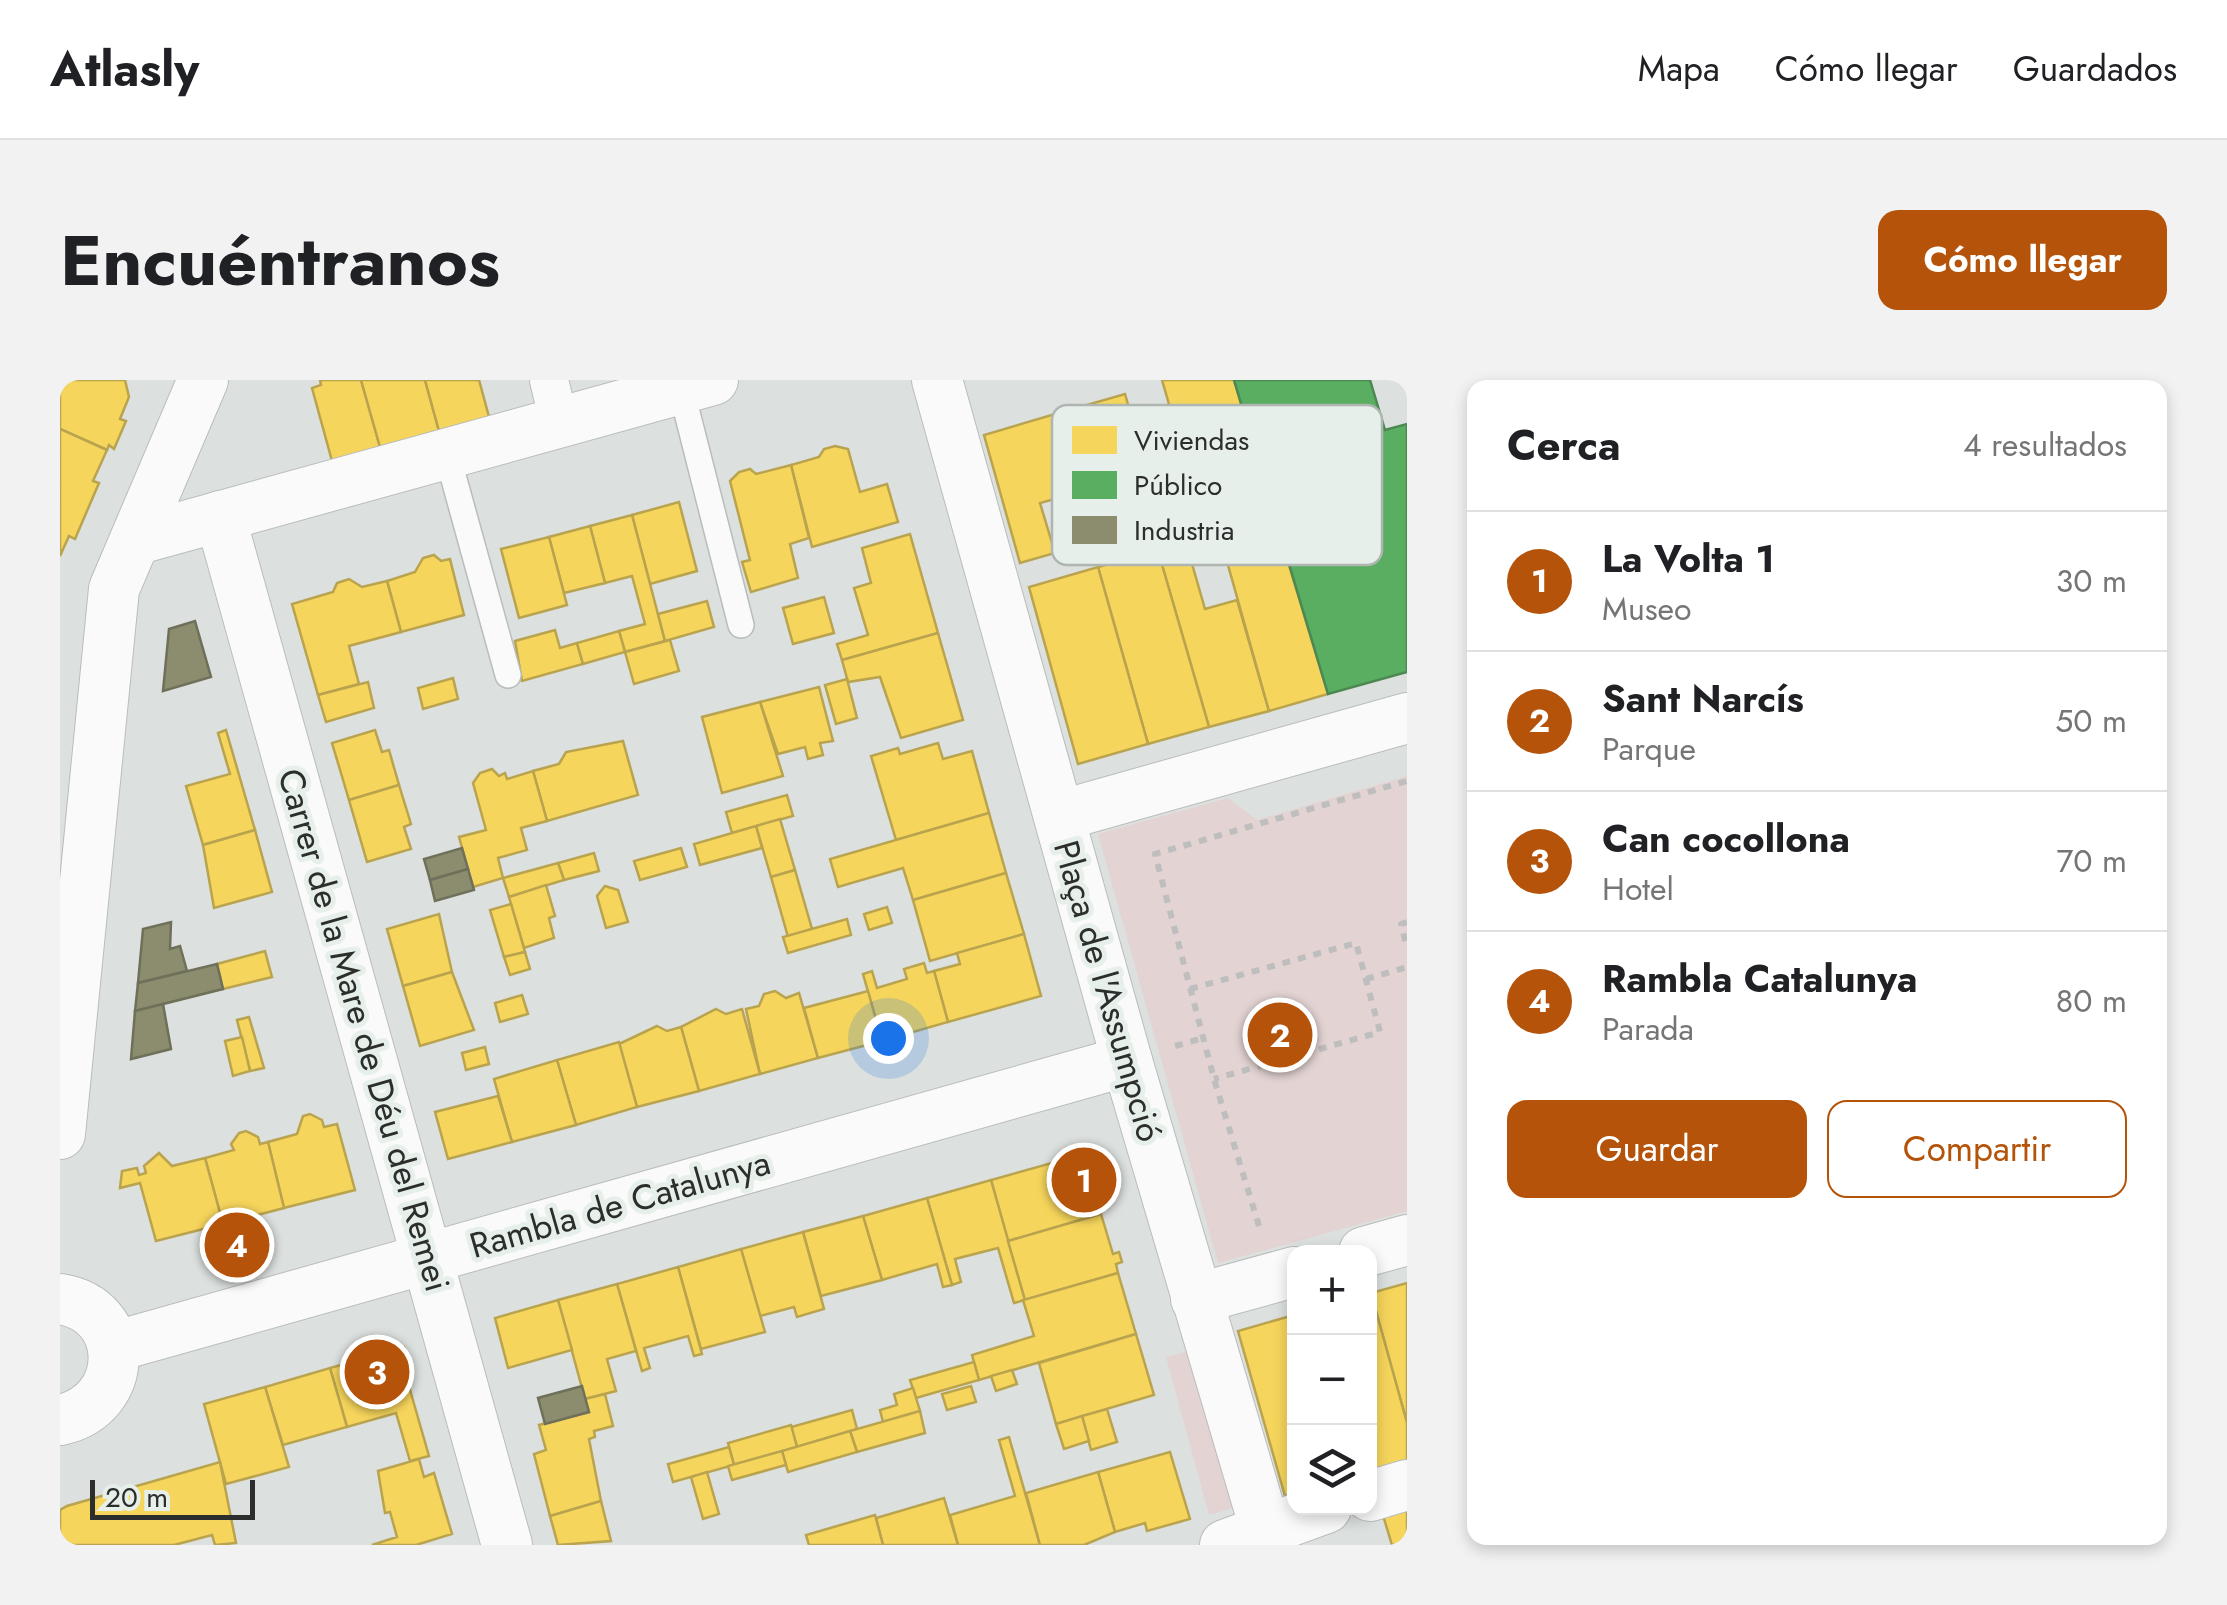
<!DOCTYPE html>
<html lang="es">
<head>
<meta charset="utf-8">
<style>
	:root { --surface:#fff; --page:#f2f2f2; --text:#202124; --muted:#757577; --line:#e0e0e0; --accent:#b45309 }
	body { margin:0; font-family:Jost,sans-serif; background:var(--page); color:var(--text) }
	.controls { position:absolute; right:30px; bottom:30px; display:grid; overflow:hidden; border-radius:20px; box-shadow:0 5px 15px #0003 }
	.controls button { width:90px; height:90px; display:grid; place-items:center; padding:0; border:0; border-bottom:2px solid var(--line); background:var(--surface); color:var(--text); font:50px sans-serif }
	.scale { position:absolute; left:30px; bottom:25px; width:165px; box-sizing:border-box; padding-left:10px; border:5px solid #2b2e2c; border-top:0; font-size:28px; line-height:35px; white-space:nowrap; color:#2b2e2c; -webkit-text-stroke:8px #e7efea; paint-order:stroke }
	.you { position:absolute; left:828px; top:658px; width:35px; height:35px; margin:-25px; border:8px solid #fff; border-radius:50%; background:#1a73e8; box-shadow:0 0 0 15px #1a73e833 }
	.badge { display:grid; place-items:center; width:65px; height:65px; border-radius:50%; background:var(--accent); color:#fff; font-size:32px; font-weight:700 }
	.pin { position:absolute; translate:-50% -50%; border:5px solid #fff; box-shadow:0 2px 10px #0006 }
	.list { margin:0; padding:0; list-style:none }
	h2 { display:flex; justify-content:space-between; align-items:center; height:130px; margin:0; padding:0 40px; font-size:42px }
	h2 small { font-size:32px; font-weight:400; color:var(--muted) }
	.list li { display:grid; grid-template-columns:65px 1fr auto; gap:30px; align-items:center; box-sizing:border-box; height:140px; padding:0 40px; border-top:2px solid var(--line) }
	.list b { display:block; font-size:38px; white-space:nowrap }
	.list p { margin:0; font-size:32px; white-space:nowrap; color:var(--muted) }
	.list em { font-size:32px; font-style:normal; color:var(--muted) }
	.actions { display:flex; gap:20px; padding:30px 40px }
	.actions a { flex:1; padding:22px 0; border:2px solid var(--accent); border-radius:20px; text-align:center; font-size:35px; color:var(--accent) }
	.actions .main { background:var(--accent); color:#fff }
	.icon { flex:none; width:55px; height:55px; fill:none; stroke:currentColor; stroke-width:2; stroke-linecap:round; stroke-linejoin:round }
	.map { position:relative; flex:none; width:1347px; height:1165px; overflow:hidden; border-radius:20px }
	header { display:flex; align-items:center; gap:60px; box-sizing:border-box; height:140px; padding:0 50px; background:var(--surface); border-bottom:2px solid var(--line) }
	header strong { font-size:48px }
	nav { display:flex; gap:55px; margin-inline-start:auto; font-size:35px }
	.intro { display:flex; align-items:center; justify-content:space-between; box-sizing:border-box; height:240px; padding:0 60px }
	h1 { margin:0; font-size:70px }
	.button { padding:25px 45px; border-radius:20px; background:var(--accent); color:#fff; font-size:35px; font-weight:700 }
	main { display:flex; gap:60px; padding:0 60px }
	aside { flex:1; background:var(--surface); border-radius:20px; box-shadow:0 5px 15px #0003 }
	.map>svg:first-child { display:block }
</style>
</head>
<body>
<header>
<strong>Atlasly</strong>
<nav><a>Mapa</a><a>Cómo llegar</a><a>Guardados</a></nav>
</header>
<div class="intro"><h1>Encuéntranos</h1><a class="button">Cómo llegar</a></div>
<main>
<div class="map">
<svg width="1347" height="1165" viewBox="0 0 1347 1165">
	<rect width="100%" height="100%" fill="#dce0de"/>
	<g fill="#e3d4d3">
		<polygon points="1347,396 1347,831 1158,883 1038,454 1168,418 1197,440"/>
		<polygon points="1144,967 1188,1123 1149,1135 1106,977"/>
	</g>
	<g fill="#f6d55c" stroke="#b9a34e" stroke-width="2.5">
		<polygon points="0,0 65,0 69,17 60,39 66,41 54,69 49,65 47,70 0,49"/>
		<polygon points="260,0 301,0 320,67 272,81 252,8 261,5"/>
		<polygon points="301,0 365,0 379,51 320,67"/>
		<polygon points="365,0 419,0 429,37 379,51"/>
		<polygon points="1102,0 1174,0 1196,75 1163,84 1149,36 1115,45"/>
		<polygon points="1065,14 1086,86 1038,100 1047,132 1101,117 1099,110 1109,108 1117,139 1053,156 1049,140 1027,147 995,34"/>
		<polygon points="995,34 1027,147 1008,152 998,118 980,123 995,173 960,183 924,55"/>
		<polygon points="0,49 47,70 33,101 39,103 15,159 9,156 0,176"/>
		<polygon points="775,66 788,69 800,112 827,104 838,142 752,167 731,85 759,77 764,69"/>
		<polygon points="731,85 749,158 730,164 738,198 691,212 682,182 690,180 670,101 679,92 690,89 696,94"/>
		<polygon points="619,122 637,191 590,204 572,135"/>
		<polygon points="572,135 605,261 565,272 559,251 585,244 572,196 545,203 530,146"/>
		<polygon points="530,146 545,203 504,213 489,157"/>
		<polygon points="850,154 878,253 782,280 777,264 808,255 794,208 811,203 802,168"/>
		<polygon points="489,157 507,225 459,238 441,169"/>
		<polygon points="1126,163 1145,229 1177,220 1209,331 1149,347 1098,171"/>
		<polygon points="1224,169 1268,314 1209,331 1168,185"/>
		<polygon points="1098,171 1149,347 1088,364 1038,187"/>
		<polygon points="374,175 381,181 390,179 404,235 341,252 327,201 355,192 363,178"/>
		<polygon points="1038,187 1088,364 1018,384 969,207"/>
		<polygon points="289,199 302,207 327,201 341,252 289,266 299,304 258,315 232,224 273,212 277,203"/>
		<polygon points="764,217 774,253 733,264 723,228"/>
		<polygon points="647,221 654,247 605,261 598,234"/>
		<polygon points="495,250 500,268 517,263 523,284 462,301 455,261"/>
		<polygon points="559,251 565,272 523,284 517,263"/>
		<polygon points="878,253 903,340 841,358 820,297 788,302 782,280"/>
		<polygon points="610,260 619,291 574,304 565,272"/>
		<polygon points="393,298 398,319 363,329 358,308"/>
		<polygon points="787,299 797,338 776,344 765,305"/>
		<polygon points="308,302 314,328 266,342 258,315"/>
		<polygon points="759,307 773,361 760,363 763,375 748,379 745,367 718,374 700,322"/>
		<polygon points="700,322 723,396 662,413 642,337"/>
		<polygon points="166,350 195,450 143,465 126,406 170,394 158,353"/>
		<polygon points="315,350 322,372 329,370 339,405 289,420 272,363"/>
		<polygon points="563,361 578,415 487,441 473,391 499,384 506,372"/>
		<polygon points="878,363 883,379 912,371 929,433 836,460 811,376 838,368 840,374"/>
		<polygon points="432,389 439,396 445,393 447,399 473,391 487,441 461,448 467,470 438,478 443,498 413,507 399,457 426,450 413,403 420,393"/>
		<polygon points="339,405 351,444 344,447 351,469 307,482 289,420"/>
		<polygon points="727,415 733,436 672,453 666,432"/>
		<polygon points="929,433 946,493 853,520 843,488 778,507 770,479"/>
		<polygon points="720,439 735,490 711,497 696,446"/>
		<polygon points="696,446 702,468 640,485 634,464"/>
		<polygon points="195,450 212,512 154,528 143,465"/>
		<polygon points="621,468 627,487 580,500 574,481"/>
		<polygon points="534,473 539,491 504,500 498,483"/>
		<polygon points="498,483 504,500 449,517 443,498"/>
		<polygon points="735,490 752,549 728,557 711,497"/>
		<polygon points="946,493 964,554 870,581 853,520"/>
		<polygon points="486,505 495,536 489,538 494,558 464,568 449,517"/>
		<polygon points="545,506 558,510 568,542 546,548 537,516"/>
		<polygon points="451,524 465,572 444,577 430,530"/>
		<polygon points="827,527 832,543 809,550 804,534"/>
		<polygon points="379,534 392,592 343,606 327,549"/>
		<polygon points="787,539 791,555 728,573 723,557"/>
		<polygon points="964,554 981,616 888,642 874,591 900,584 897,573"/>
		<polygon points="205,571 212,597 163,609 157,584"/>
		<polygon points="465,572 470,589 450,595 444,577"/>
		<polygon points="864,583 867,593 874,591 888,642 822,661 803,594 812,591 817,608 847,599 844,589"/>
		<polygon points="392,592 414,650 360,666 343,606"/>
		<polygon points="715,611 726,618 739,613 758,678 700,694 686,629 699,626 704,614"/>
		<polygon points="808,611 822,661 758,678 744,628"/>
		<polygon points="462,615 468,634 440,642 435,623"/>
		<polygon points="656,629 666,634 682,629 700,694 639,711 621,647"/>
		<polygon points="189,637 204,688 190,691 177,640"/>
		<polygon points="597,646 607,651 621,647 639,711 577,727 559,664"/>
		<polygon points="182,657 190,691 173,696 165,661"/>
		<polygon points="559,662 577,727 516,745 497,680"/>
		<polygon points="425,667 429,684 406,690 402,673"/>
		<polygon points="497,680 516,745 452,762 434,699"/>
		<polygon points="438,716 452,762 388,779 375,732"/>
		<polygon points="250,734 262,740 264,747 277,744 295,810 224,828 208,762 237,754 243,736"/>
		<polygon points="186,751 198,757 200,764 208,762 224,828 163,844 145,778 174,770 171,764 179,753"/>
		<polygon points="99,773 112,786 145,778 163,844 96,861 80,803 60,808 62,791 77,788 79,795 86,793 84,786"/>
		<polygon points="1024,774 1027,784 1033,782 1036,795 1031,797 1041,834 948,861 931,800"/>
		<polygon points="931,800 965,920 954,923 938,868 895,879 901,902 892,905 867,818"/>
		<polygon points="867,818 892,905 883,907 877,884 822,900 803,836"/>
		<polygon points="1041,834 1053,874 1059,872 1062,882 1056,884 1058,893 965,920 948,861"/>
		<polygon points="803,836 822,900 761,916 743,852"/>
		<polygon points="743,852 764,929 737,937 734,927 700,936 681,869"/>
		<polygon points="681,869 705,952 641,969 618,887"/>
		<polygon points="618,887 642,974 634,976 628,956 584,968 590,988 582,991 557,904"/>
		<polygon points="1058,893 1076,954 919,1000 912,975 974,956 963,920"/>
		<polygon points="1347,903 1347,1043 1311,913"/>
		<polygon points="557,904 576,971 547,979 556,1011 525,1019 498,920"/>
		<polygon points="1311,913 1347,1043 1347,1081 1310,1091"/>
		<polygon points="498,920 512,970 448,988 435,938"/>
		<polygon points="1234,935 1234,1113 1225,1116 1178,951"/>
		<polygon points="1076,954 1094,1015 996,1044 979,983"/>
		<polygon points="344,967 347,981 342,982 369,1076 350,1081 336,1033 287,1047 270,988"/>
		<polygon points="914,982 919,1000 856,1018 850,1000"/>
		<polygon points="270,988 287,1047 223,1065 205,1007"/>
		<polygon points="952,990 957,1004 936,1011 931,996"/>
		<polygon points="911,1006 916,1022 887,1030 882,1014"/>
		<polygon points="205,1007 229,1087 166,1104 144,1024"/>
		<polygon points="853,1008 860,1031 823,1042 820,1030 837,1025 834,1014"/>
		<polygon points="545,1014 553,1046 534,1051 535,1057 529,1059 541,1121 490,1136 474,1074 486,1070 479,1045 529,1032 525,1019"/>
		<polygon points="1047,1029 1057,1062 1031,1070 1022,1036"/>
		<polygon points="792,1030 797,1049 737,1067 731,1047"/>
		<polygon points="860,1031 865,1053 797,1072 790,1051"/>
		<polygon points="1022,1036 1029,1061 1004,1069 996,1044"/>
		<polygon points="731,1045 737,1067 674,1085 668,1063"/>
		<polygon points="790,1051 797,1072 728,1092 722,1071"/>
		<polygon points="949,1057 980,1165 898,1165 890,1135 955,1116 939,1060"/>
		<polygon points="669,1067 674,1085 613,1102 608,1084"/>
		<polygon points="722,1071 726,1085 672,1100 668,1086"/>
		<polygon points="1110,1072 1130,1139 1087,1151 1085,1143 1055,1152 1038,1092"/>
		<polygon points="359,1079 364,1097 374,1093 392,1154 356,1165 312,1165 337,1157 330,1132 325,1133 318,1091"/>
		<polygon points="160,1082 176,1163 155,1165 152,1155 114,1165 0,1165 0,1130 7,1126"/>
		<polygon points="647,1092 659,1134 643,1139 631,1097"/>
		<polygon points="1038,1092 1055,1152 1024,1165 980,1165 966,1113"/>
		<polygon points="884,1118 898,1165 823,1165 816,1138"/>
		<polygon points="541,1121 551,1161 498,1165 490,1136"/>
		<polygon points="1347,1125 1347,1165 1332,1165 1322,1132"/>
		<polygon points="815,1135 823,1165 749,1165 746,1155"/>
	</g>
	<polygon fill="#5aae61" stroke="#4c8851" stroke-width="2.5" points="1174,0 1310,0 1325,50 1347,44 1347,292 1268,314 1220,154 1190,161 1166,150 1159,127 1163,114 1172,104 1202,94"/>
	<g fill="#8c8c6e" stroke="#6f705a" stroke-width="2.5">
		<polygon points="135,241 151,297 103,311 109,249"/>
		<polygon points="402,468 408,489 370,500 364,479"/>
		<polygon points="408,489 414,510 375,521 370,500"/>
		<polygon points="111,542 110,569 120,566 127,591 78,603 83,549"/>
		<polygon points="157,584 163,609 75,631 78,603"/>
		<polygon points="103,624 111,669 71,679 75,631"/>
		<polygon points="522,1006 529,1032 485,1044 478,1018"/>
	</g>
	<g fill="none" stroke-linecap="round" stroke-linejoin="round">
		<g stroke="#b9bdbb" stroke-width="28">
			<g id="service">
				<polyline points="621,9 681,245"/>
				<polyline points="387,74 448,295"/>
			</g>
		</g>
		<g stroke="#b9bdbb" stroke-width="40">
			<polyline id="pedestrian" points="489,0 499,42"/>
		</g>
		<g stroke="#b9bdbb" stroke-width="52">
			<g id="minor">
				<polyline points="877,0 1067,681 1210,1165"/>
				<polyline points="160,136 447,1165"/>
				<polyline points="75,160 653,0"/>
				<polyline points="999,436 1347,338"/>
				<polyline points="0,754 54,209 143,0"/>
				<polyline points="1304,872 1347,860"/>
				<path d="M0 919C72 930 71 1025 0 1040"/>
				<polyline points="1136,919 1234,892"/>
				<polyline points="53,967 1067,681"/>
				<polyline points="1310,1116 1347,1105"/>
				<polyline points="1165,1165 1266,1128"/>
			</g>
		</g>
		<g stroke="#bebebe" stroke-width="6" stroke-dasharray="8 8" stroke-linecap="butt">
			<polyline points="1347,542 1341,544 1347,568"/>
			<polyline points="1306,599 1347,587"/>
			<polyline points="1130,609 1296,563 1320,652 1154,699"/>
			<polyline points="1115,666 1143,658"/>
			<polyline points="1199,846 1154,699 1095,474 1347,401"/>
		</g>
		<use href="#service" stroke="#fafafa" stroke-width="25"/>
		<use href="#pedestrian" stroke="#fafafa" stroke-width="38"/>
		<use href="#minor" stroke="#fafafa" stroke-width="50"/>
	</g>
	<g text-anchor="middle" stroke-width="10" stroke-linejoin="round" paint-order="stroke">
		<g font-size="35" fill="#2b2e2c" stroke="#e7efea">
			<text transform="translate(1048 611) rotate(74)" y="12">Plaça de l'Assumpció</text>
			<text transform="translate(304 650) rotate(74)" y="12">Carrer de la Mare de Déu del Remei</text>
			<text transform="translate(560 824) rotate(-16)" y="12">Rambla de Catalunya</text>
		</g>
	</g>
	<rect x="992" y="25" width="330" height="160" rx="15" fill="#e7efea" stroke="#afb5b1" stroke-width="2.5"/>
	<rect x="1012" y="46" width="45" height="28" fill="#f6d55c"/>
	<rect x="1012" y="91" width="45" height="28" fill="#5aae61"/>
	<rect x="1012" y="136" width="45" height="28" fill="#8c8c6e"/>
	<g font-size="28" fill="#2b2e2c">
		<text x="1074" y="70">Viviendas</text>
		<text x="1074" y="115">Público</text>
		<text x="1074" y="160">Industria</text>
	</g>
</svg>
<div class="controls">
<button>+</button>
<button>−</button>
<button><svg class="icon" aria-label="layers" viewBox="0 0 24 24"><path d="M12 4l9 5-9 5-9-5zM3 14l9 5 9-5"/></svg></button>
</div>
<div class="scale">20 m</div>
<div class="you"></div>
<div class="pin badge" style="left:1024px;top:800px">1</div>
<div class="pin badge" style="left:1220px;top:655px">2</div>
<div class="pin badge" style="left:317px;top:992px">3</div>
<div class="pin badge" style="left:177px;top:865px">4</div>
</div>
<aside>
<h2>Cerca<small>4 resultados</small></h2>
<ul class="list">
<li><span class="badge">1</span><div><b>La Volta 1</b><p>Museo</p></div><em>30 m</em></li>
<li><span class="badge">2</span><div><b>Sant Narcís</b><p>Parque</p></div><em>50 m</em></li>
<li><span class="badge">3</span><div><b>Can cocollona</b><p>Hotel</p></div><em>70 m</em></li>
<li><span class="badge">4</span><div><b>Rambla Catalunya</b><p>Parada</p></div><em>80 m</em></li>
</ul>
<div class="actions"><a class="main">Guardar</a><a>Compartir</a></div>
</aside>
</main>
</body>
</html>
